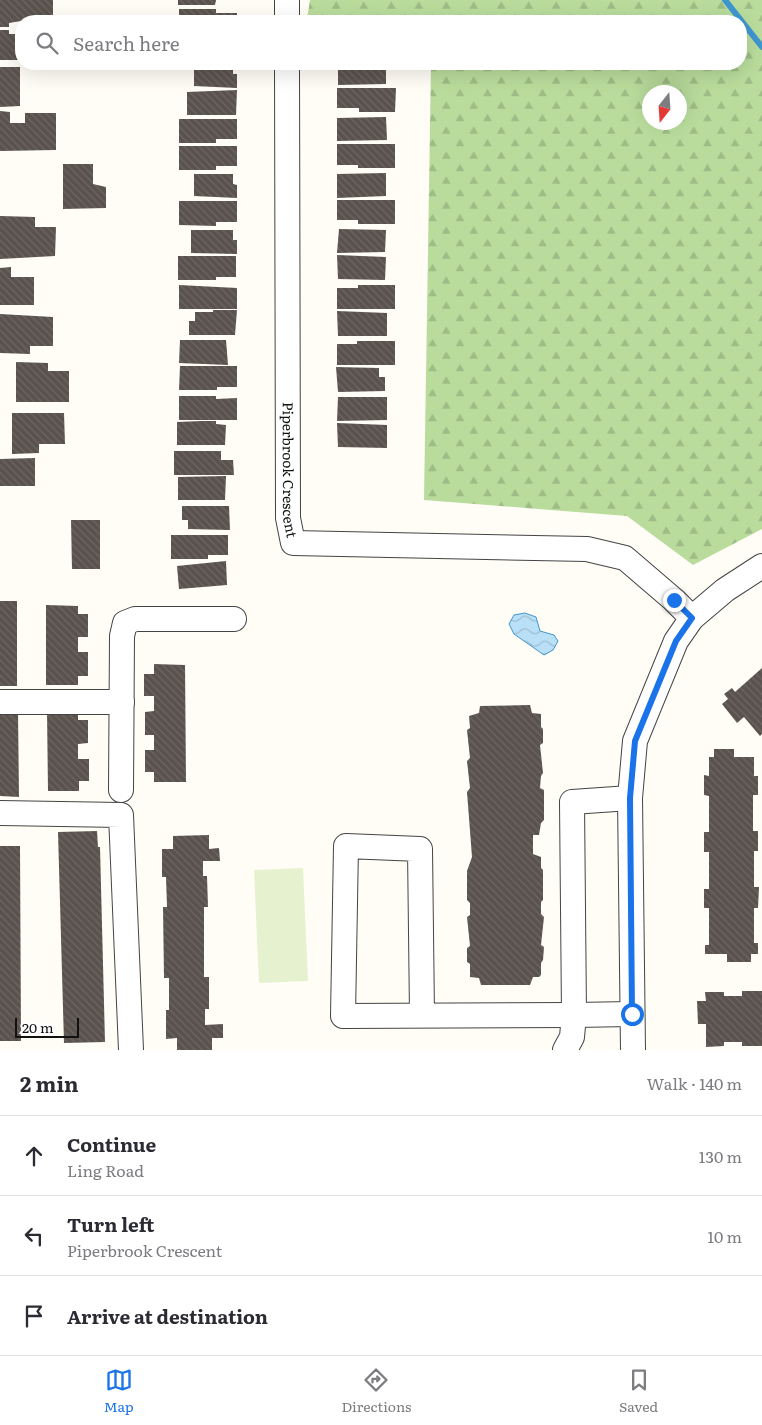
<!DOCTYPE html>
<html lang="en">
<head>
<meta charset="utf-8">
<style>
	:root { --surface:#fff; --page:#f2f2f3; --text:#2b2b33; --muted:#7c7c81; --line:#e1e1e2; --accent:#1a73e8 }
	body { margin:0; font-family:Literata,serif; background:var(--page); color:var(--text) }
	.compass { position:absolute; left:642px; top:85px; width:45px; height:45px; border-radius:50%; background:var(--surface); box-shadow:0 5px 20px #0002; rotate:197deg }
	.scale { position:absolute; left:15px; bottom:12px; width:64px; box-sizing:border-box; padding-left:5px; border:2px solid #111; border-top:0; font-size:14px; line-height:18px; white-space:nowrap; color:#111; -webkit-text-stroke:4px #fff; paint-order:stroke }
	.stop { position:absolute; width:15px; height:15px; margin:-11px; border:4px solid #1a73e8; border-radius:50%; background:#fff }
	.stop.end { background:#1a73e8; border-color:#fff; box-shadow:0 1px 5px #0008 }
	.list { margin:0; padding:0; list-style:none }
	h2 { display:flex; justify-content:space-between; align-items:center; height:65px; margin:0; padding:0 20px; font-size:21px }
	h2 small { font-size:16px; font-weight:400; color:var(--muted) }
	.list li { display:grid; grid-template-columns:32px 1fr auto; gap:15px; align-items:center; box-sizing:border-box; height:80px; padding:0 20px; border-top:1px solid var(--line) }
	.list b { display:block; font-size:19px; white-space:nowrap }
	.list p { margin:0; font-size:16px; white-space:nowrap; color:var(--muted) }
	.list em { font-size:16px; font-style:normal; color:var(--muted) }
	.icon { flex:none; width:28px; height:28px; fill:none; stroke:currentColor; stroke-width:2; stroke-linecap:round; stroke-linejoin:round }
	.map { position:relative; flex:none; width:762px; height:1050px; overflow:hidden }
	.search { position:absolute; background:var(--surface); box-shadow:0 5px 20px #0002; left:15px; right:15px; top:15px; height:55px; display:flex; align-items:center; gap:12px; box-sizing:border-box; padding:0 18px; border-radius:20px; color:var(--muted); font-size:19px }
	.sheet { height:305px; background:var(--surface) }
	nav { display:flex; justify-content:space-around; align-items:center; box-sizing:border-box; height:70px; border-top:1px solid var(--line); background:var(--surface); font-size:14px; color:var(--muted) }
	nav a { display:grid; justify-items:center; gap:2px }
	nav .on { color:var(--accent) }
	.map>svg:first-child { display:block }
</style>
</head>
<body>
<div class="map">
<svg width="762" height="1050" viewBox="0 0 762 1050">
	<defs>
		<pattern id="forest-firs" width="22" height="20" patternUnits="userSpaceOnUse" patternTransform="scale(1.25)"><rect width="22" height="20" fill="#b9dc9c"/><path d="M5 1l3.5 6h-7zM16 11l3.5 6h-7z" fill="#9ebc85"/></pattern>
		<pattern id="water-waves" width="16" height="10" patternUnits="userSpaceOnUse" patternTransform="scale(1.25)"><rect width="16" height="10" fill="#b9e0f7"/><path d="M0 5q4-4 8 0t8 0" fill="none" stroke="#9ebfd3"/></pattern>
		<pattern id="building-back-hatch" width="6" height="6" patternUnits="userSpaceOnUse" patternTransform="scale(1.25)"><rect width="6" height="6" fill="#5a524d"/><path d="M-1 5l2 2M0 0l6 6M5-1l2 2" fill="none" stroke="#6d6662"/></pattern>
	</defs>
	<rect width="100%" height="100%" fill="#fffdf5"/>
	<path fill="url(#forest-firs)" fill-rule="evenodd" d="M310 0H762V529L693 565 627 516 424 500 431 64H741V21L307 19ZM650 92H680V122H650Z"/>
	<polygon fill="#e6f2cf" points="303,868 308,981 259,983 254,870"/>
	<polygon fill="url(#water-waves)" stroke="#3f96cf" points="525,613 536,617 540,631 554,635 558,641 553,650 544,655 514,634 509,624 514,615"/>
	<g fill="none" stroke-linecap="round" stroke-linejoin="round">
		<polyline stroke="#3f96cf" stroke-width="6" points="725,0 762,47"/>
	</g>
	<g fill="url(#building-back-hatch)">
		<polygon points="0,0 53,0 53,21 21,21 9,23 9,27 0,27"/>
		<polygon points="178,0 216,0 215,5 178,5"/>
		<polygon points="179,9 216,9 216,13 237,13 237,21 179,21"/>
		<polygon points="0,30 9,30 9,34 21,34 21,60 0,60"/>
		<polygon points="194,64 233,64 233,74 237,74 237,88 194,86"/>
		<polygon points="338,64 386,64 386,84 338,85"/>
		<polygon points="0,67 20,67 20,106 0,107"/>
		<polygon points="337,88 396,88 395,112 359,112 359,108 337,108"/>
		<polygon points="237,90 236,115 187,115 187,92"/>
		<polygon points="0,111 10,112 10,123 25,123 25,113 56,113 56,150 0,151"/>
		<polygon points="386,117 387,140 337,141 337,118"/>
		<polygon points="179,119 237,119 237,139 216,139 216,143 179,143"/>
		<polygon points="337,144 395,144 395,168 358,168 358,165 337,165"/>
		<polygon points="179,146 237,146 237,166 216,166 216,170 179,170"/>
		<polygon points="63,164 93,164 93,184 106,187 106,208 63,209"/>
		<polygon points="386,173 386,196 337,198 337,174"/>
		<polygon points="194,174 233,174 233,184 237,185 237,198 194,196"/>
		<polygon points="337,200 395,200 395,224 358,224 358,220 337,220"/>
		<polygon points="179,201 237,201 237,222 216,222 216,226 179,225"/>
		<polygon points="0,216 35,217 35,227 56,227 55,256 0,259"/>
		<polygon points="339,229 386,230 385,252 337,253"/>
		<polygon points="191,230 233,230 233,240 237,240 237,254 191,253"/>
		<polygon points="337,255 386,257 385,280 338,279"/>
		<polygon points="178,256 236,256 236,277 216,277 216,280 178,280"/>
		<polygon points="11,267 11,277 34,277 34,305 0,305 0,268"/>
		<polygon points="179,285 237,288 237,309 179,309"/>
		<polygon points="358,285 395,285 395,309 337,309 337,288 358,288"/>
		<polygon points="213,310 237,310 235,335 189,335 189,321 195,321 195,312 213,312"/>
		<polygon points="337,311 387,313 387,336 338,336"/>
		<polygon points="0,314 53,317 53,346 30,346 30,354 0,353"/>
		<polygon points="180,340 226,340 228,365 179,363"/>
		<polygon points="357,341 395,341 395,365 337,365 337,344 357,344"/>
		<polygon points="16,362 48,363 48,371 69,371 69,402 16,402"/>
		<polygon points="180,366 237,366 237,387 217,387 217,390 179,390"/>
		<polygon points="336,367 379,368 379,377 385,377 385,391 338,392"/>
		<polygon points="179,396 216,396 216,399 237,398 237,420 179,420"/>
		<polygon points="338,397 387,397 387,420 337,421"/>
		<polygon points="12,413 64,413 65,444 39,444 39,453 12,454"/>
		<polygon points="202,421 216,421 216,424 226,425 225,445 177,445 177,422"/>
		<polygon points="337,423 387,425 387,448 338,447"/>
		<polygon points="174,451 221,451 221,460 233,460 234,475 174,475"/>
		<polygon points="35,458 35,486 0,486 0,459"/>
		<polygon points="226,476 225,500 178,500 178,477"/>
		<polygon points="182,506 229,506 230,530 188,529 188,520 182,520"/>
		<polygon points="71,520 100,520 100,569 72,569"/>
		<polygon points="171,535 228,535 228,555 208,555 208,559 171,559"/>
		<polygon points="226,561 227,585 179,589 177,566"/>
		<rect x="0" y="601" width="17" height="85"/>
		<polygon points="46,605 78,606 78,614 88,614 88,637 78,637 78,652 88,652 88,676 78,676 78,685 46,685"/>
		<polygon points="154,664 185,665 186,782 154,782 154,772 145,772 145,750 154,750 154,735 145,735 145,712 154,711 154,696 144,696 144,674 154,674"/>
		<polygon points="762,668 762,734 760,736 744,717 737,723 722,704 728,699 724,694 732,688 735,692"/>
		<polygon points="530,705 532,713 541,714 541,727 543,729 543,743 540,745 543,773 541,776 540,788 544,790 544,820 541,823 539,835 533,835 533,854 541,857 541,868 543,870 543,900 541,902 541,914 544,917 541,945 544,947 543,960 541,963 541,975 539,977 533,977 530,985 481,985 479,978 470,977 470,964 467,962 467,948 470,946 467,917 470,915 470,903 467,900 467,871 472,857 467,792 470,788 467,761 470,758 467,730 470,728 469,716 479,713 480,706"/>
		<polygon points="47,710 78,710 78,720 88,720 88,743 78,744 78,759 89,759 89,781 79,781 79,791 48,791"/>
		<polygon points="0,712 18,712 19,797 0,796"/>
		<polygon points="714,749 734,749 734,757 754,757 754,776 758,776 758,795 753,795 753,831 758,831 758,851 754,851 754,887 759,887 758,908 754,908 754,943 758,943 758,954 751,954 751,962 727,962 727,954 705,954 705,945 709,945 709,908 704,908 704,889 709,889 709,852 704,852 704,832 709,832 709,796 704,795 704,775 709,776 709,757 714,757"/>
		<polygon points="97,831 98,847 100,847 105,1042 64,1043 58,832"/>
		<polygon points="209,835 209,849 219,848 220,861 203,861 203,876 207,876 208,907 204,907 204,977 209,977 209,1009 205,1009 205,1025 223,1024 223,1038 212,1038 212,1050 177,1050 177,1038 166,1039 166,1010 169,1010 169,978 164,978 163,907 167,907 166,877 162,877 162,849 173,849 173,836"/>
		<polygon points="0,846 20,846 21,1041 0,1041"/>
		<polygon points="742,991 762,991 762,1046 742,1046 742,1042 724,1042 724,1046 706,1047 706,1024 698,1024 697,1001 706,1001 705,992 724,992 724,996 742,996"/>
	</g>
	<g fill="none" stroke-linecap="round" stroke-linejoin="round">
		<g stroke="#444" stroke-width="26">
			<g id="minor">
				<polyline points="287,0 287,21"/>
				<path id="s1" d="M287 64 288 518 293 543 587 549 625 558 674 600 692 618"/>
				<polyline points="0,702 122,702"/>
				<polyline points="121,790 122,636 125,623 135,619 234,619"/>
				<polyline points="0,813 121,815 131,1050"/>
				<polyline points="422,1015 420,849 346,846 343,1016 574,1015 632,1014"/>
				<polyline points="565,1050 572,1037 574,1015 572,802 630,798"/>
				<polyline points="633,1050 630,798 635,741 676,641 692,618 725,590 762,566"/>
			</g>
		</g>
		<use href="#minor" stroke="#fff" stroke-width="24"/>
	</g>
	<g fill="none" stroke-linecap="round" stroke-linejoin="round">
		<polyline stroke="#1a73e8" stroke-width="6" points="632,1014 630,798 635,741 676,641 692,618 674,600"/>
	</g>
	<g text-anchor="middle" stroke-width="5" stroke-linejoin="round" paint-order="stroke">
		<g font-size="14" fill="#111" stroke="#fff">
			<text dy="5" stroke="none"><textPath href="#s1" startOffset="406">Piperbrook Crescent</textPath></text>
		</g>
	</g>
</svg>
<svg class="compass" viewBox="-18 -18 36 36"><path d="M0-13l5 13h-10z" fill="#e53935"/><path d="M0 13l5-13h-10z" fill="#7c7c81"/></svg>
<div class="scale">20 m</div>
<div class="stop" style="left:632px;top:1014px"></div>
<div class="stop end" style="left:674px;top:600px"></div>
<div class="search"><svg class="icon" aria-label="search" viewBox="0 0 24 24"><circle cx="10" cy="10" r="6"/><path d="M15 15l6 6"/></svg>Search here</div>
</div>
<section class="sheet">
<h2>2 min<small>Walk · 140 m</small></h2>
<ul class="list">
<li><svg class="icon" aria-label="ahead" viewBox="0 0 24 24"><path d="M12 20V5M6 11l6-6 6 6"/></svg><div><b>Continue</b><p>Ling Road</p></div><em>130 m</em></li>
<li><svg class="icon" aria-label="left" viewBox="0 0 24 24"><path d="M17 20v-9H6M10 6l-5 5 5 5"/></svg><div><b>Turn left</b><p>Piperbrook Crescent</p></div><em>10 m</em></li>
<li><svg class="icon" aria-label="arrive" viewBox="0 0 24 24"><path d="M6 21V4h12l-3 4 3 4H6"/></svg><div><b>Arrive at destination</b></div></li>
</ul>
</section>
<nav>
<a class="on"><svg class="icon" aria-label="map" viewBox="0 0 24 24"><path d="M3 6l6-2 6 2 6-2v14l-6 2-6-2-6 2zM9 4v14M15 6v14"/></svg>Map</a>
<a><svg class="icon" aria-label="directions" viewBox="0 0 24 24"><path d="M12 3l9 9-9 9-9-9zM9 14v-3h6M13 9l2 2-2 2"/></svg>Directions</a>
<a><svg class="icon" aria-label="saved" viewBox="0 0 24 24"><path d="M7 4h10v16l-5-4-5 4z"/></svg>Saved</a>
</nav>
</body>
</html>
